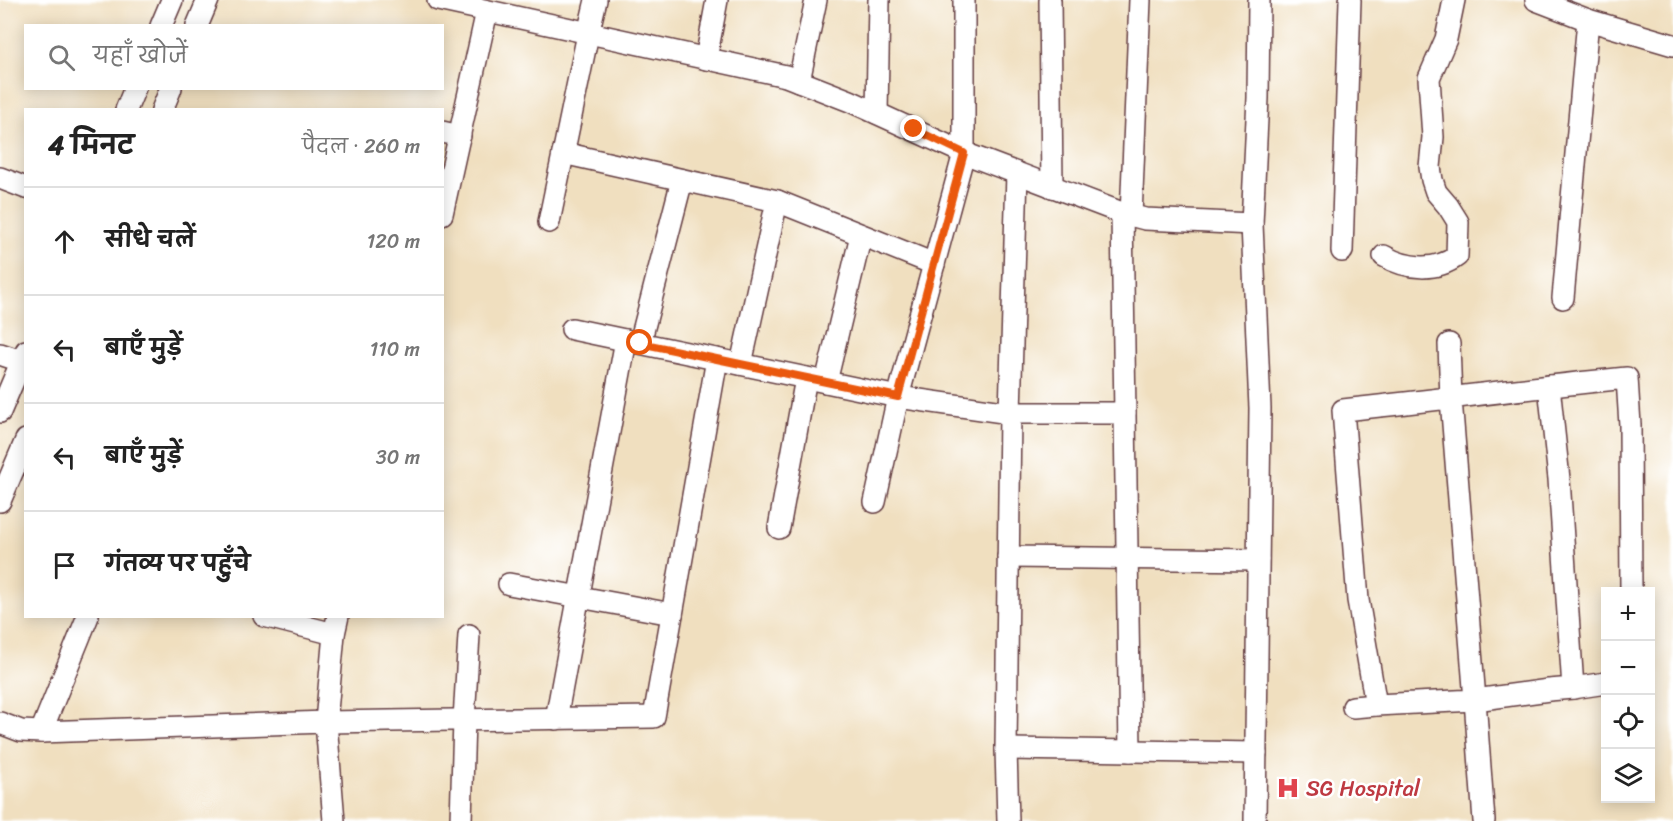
<!DOCTYPE html>
<html lang="hi">
<head>
<meta charset="utf-8">
<style>
	:root { --surface:#fff; --page:#f6f6f6; --text:#222; --muted:#767676; --line:#e0e0e0 }
	body { margin:0; font-family:Sriracha,"Playpen Sans Deva",sans-serif; background:var(--page); color:var(--text) }
	.controls { position:absolute; right:18px; bottom:18px; display:grid; overflow:hidden; border-radius:0px; box-shadow:0 3px 15px #0003 }
	.controls button { width:54px; height:54px; display:grid; place-items:center; padding:0; border:0; border-bottom:2px solid var(--line); background:var(--surface); color:var(--text); font:30px sans-serif }
	.stop { position:absolute; width:18px; height:18px; margin:-14px; border:4px solid #ea580c; border-radius:50%; background:#fff }
	.stop.end { background:#ea580c; border-color:#fff; box-shadow:0 2px 6px #0008 }
	.list { margin:0; padding:0; list-style:none }
	h2 { display:flex; justify-content:space-between; align-items:center; height:78px; margin:0; padding:0 24px; font-size:26px }
	h2 small { font-size:20px; font-weight:400; color:var(--muted) }
	.list li { display:grid; grid-template-columns:39px 1fr auto; gap:18px; align-items:center; box-sizing:border-box; height:108px; padding:0 24px; border-top:2px solid var(--line) }
	.list b { display:block; font-size:22px; white-space:nowrap }
	.list em { font-size:20px; font-style:normal; color:var(--muted) }
	.icon { flex:none; width:33px; height:33px; fill:none; stroke:currentColor; stroke-width:2; stroke-linecap:round; stroke-linejoin:round }
	.map { position:relative; flex:none; width:1673px; height:821px; overflow:hidden }
	.search { position:absolute; background:var(--surface); box-shadow:0 3px 15px #0003; left:24px; top:24px; width:420px; height:66px; display:flex; align-items:center; gap:15px; box-sizing:border-box; padding:0 21px; border-radius:0px; color:var(--muted); font-size:22px }
	.panel { position:absolute; background:var(--surface); box-shadow:0 3px 15px #0003; left:24px; top:108px; width:420px; height:510px; border-radius:0px }
	.map>svg:first-child { display:block }
</style>
</head>
<body>
<div class="map">
<svg width="1673" height="821" viewBox="0 0 1673 821">
	<rect width="100%" height="100%" fill="#fff"/>
	<filter id="ink" filterUnits="userSpaceOnUse"><feTurbulence type="fractalNoise" baseFrequency=".0167" numOctaves="2"/><feDisplacementMap in="SourceGraphic" scale="12" xChannelSelector="R" yChannelSelector="G"/><feConvolveMatrix kernelMatrix="1 2 1 2 8 2 1 2 1" color-interpolation-filters="sRGB"/></filter>
	<filter id="wash" filterUnits="userSpaceOnUse"><feTurbulence type="fractalNoise" baseFrequency=".008" numOctaves="4" result="noise"/><feDisplacementMap in="SourceGraphic" scale="24" xChannelSelector="R" yChannelSelector="G"/><feGaussianBlur stdDeviation="1.35" result="paint"/><feColorMatrix in="noise" values="0 0 0 0 0 0 0 0 0 0 0 0 0 0 0 0 0 1.4 0 .05"/><feComposite in="paint" operator="in"/></filter>
	<g filter="url(#wash)">
		<rect width="100%" height="100%" fill="#f0dfbf"/>
	</g>
	<g filter="url(#ink)">
		<g fill="none" stroke-linecap="round" stroke-linejoin="round">
			<g stroke="#633c41" stroke-width="24">
				<g id="minor">
					<polyline points="438,0 786,76 850,101 964,153 1122,213 1145,219 1252,224 1258,98 1259,0"/>
					<polyline points="1050,0 1052,187"/>
					<polyline points="1536,0 1588,20 1673,45"/>
					<polyline points="161,26 172,0"/>
					<polyline points="197,26 208,0"/>
					<polyline points="706,59 717,0"/>
					<polyline points="799,81 816,0"/>
					<polyline points="126,110 135,88"/>
					<polyline points="162,110 171,88"/>
					<polyline points="877,113 879,0"/>
					<polyline points="442,132 460,136"/>
					<polyline points="563,153 777,201 934,264"/>
					<polyline points="0,178 26,188"/>
					<polyline points="1122,213 1130,751"/>
					<polyline points="442,214 487,11"/>
					<polyline points="1131,216 1140,0"/>
					<polyline points="549,222 588,34 596,0"/>
					<polyline points="1252,224 1260,408 1255,821"/>
					<polyline points="1342,251 1350,0"/>
					<path d="M1384 256C1406 269 1436 272 1457 256L1458 222 1448 206 1436 192 1432 180 1430 167 1433 137 1429 78 1446 39 1454 0"/>
					<polyline points="1563,298 1588,20"/>
					<polyline points="572,329 898,397 1010,413 1125,413"/>
					<polyline points="640,343 682,180"/>
					<path d="M1449 344 1451 399 1475 700 1376 705 1358 600 1343 410C1438 400 1532 387 1627 378L1630 425 1631 592"/>
					<polyline points="0,354 21,361"/>
					<polyline points="741,364 777,201"/>
					<polyline points="826,382 861,235"/>
					<polyline points="0,412 26,351"/>
					<polyline points="0,501 26,440"/>
					<polyline points="875,502 898,397 964,153 964,0"/>
					<polyline points="779,528 806,378"/>
					<polyline points="1008,557 1258,560"/>
					<polyline points="509,584 672,614"/>
					<polyline points="264,616 334,634"/>
					<polyline points="1573,688 1606,683"/>
					<polyline points="1353,707 1376,705"/>
					<polyline points="556,719 626,340"/>
					<polyline points="0,723 21,731 41,732 326,722 654,717 717,359"/>
					<polyline points="41,732 88,616"/>
					<polyline points="1006,749 1256,753"/>
					<polyline points="334,821 326,722 334,634 338,616"/>
					<polyline points="461,821 464,720 469,635"/>
					<polyline points="1008,821 1006,749 1010,413 1017,173"/>
					<polyline points="1484,821 1475,700 1549,690 1573,688 1559,479 1549,386"/>
				</g>
			</g>
			<use href="#minor" stroke="#fff" stroke-width="21"/>
		</g>
	</g>
	<g fill="none" stroke-linecap="round" stroke-linejoin="round" filter="url(#ink)">
		<polyline stroke="#ea580c" stroke-width="8" points="640,343 898,397 964,153 914,129"/>
	</g>
	<defs>
		<g id="hospital-bare" transform="scale(1.8)"><path d="M-5-5h3v3.5h4V-5h3V5h-3V1.5h-4V5h-3Z" fill="#e0444e" stroke="#fff" stroke-width="2.5" paint-order="stroke"/></g>
	</defs>
	<g fill-rule="evenodd">
		<use href="#hospital-bare" x="1288" y="788"/>
	</g>
	<g text-anchor="middle" stroke-width="5" stroke-linejoin="round" paint-order="stroke">
		<g font-size="22" fill="#be3a42" stroke="#fff" text-anchor="start">
			<text x="1306" y="796">SG Hospital</text>
		</g>
	</g>
</svg>
<div class="controls">
<button>+</button>
<button>−</button>
<button><svg class="icon" aria-label="locate" viewBox="0 0 24 24"><circle cx="12" cy="12" r="6"/><path d="M12 2v4M12 18v4M2 12h4M18 12h4"/></svg></button>
<button><svg class="icon" aria-label="layers" viewBox="0 0 24 24"><path d="M12 4l9 5-9 5-9-5zM3 14l9 5 9-5"/></svg></button>
</div>
<div class="stop" style="left:640px;top:343px"></div>
<div class="stop end" style="left:914px;top:129px"></div>
<div class="search"><svg class="icon" aria-label="search" viewBox="0 0 24 24"><circle cx="10" cy="10" r="6"/><path d="M15 15l6 6"/></svg>यहाँ खोजें</div>
<section class="panel">
<h2>4 मिनट<small>पैदल · 260 m</small></h2>
<ul class="list">
<li><svg class="icon" aria-label="ahead" viewBox="0 0 24 24"><path d="M12 20V5M6 11l6-6 6 6"/></svg><div><b>सीधे चलें</b></div><em>120 m</em></li>
<li><svg class="icon" aria-label="left" viewBox="0 0 24 24"><path d="M17 20v-9H6M10 6l-5 5 5 5"/></svg><div><b>बाएँ मुड़ें</b></div><em>110 m</em></li>
<li><svg class="icon" aria-label="left" viewBox="0 0 24 24"><path d="M17 20v-9H6M10 6l-5 5 5 5"/></svg><div><b>बाएँ मुड़ें</b></div><em>30 m</em></li>
<li><svg class="icon" aria-label="arrive" viewBox="0 0 24 24"><path d="M6 21V4h12l-3 4 3 4H6"/></svg><div><b>गंतव्य पर पहुँचे</b></div></li>
</ul>
</section>
</div>
</body>
</html>
